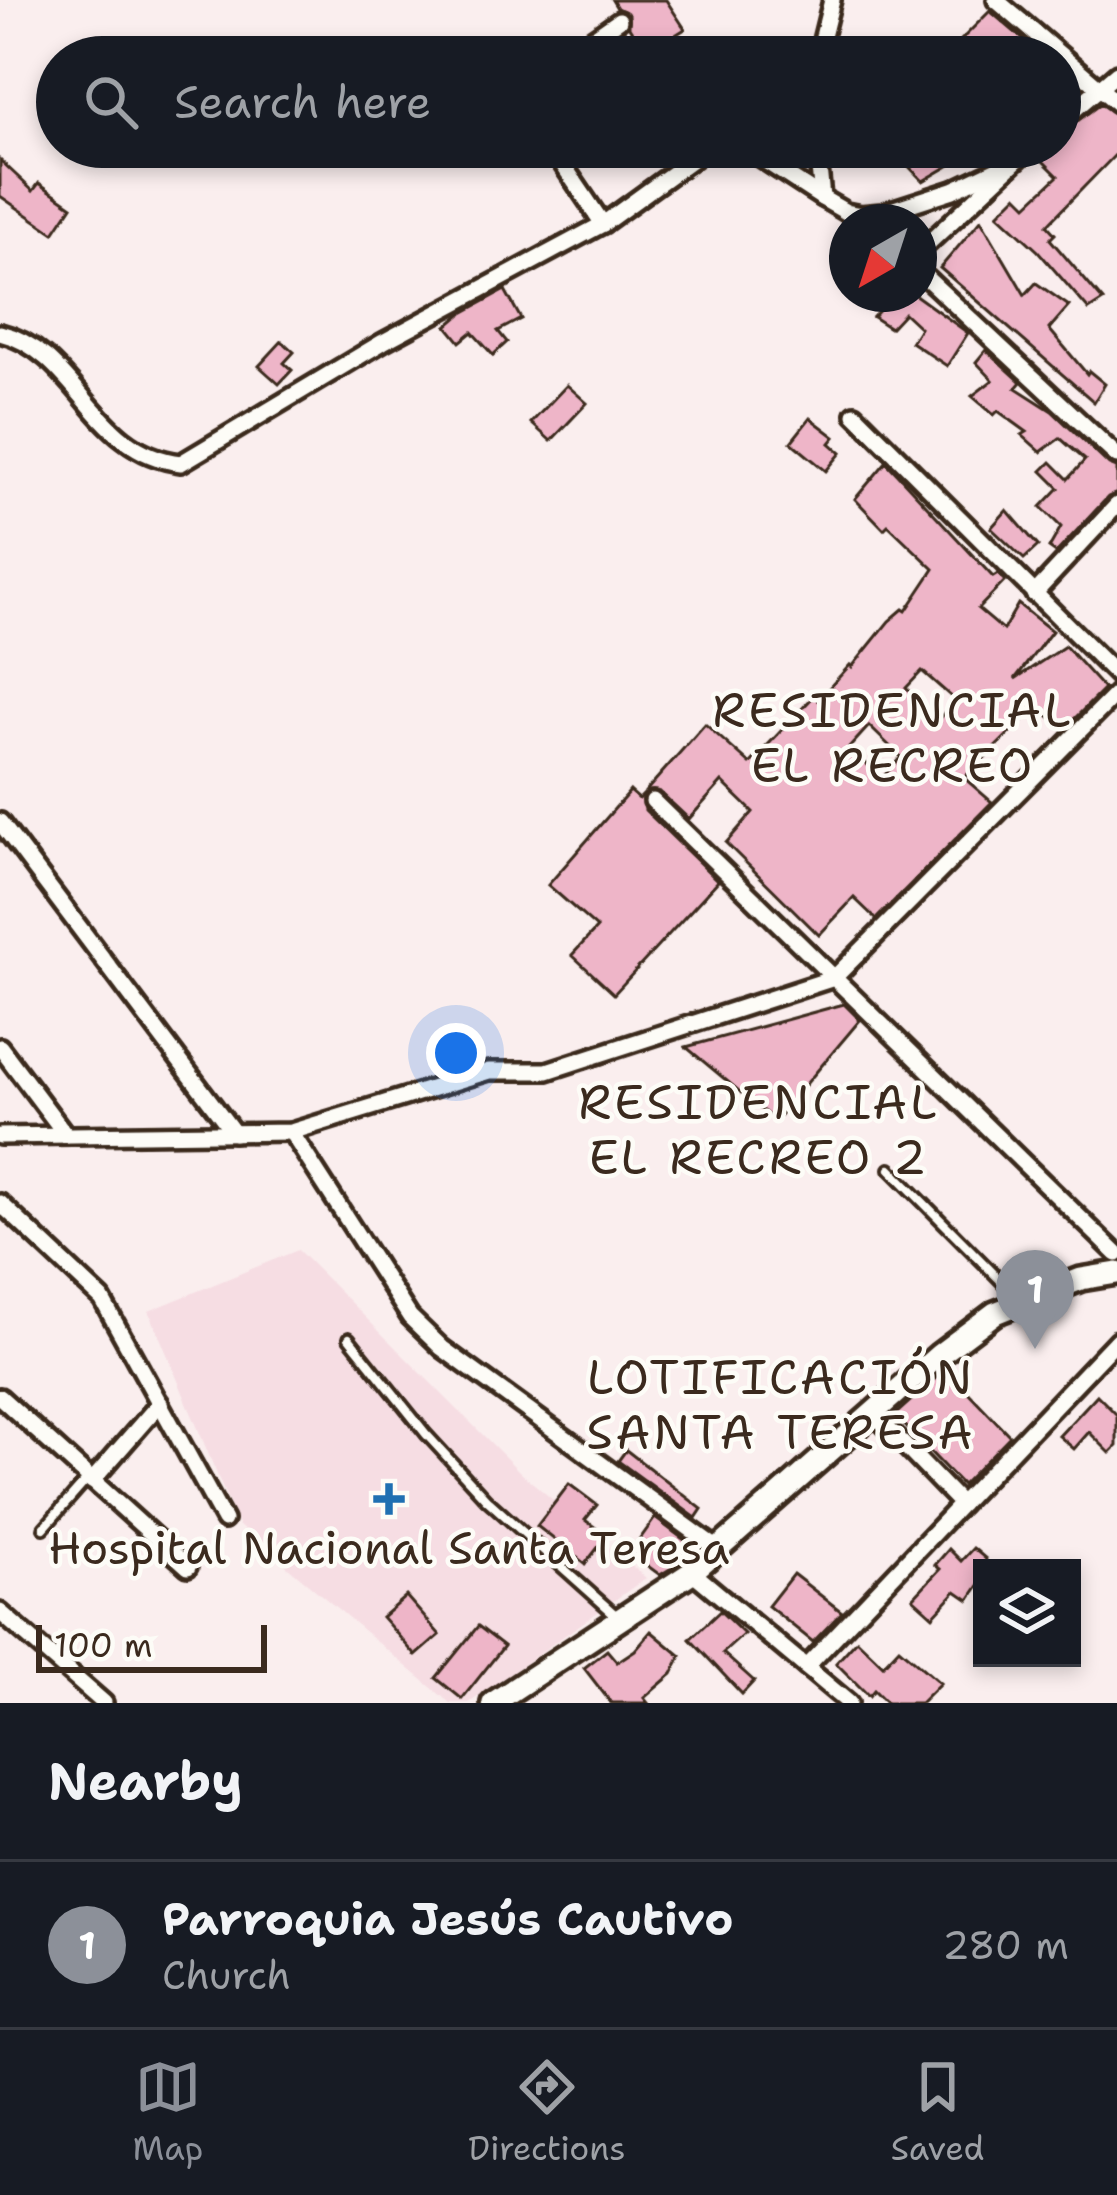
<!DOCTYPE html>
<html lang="en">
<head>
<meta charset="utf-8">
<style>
	:root { --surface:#171b24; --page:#20242c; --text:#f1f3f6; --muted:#9ea1a6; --line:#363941; --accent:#8c9099 }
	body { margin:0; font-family:"Shantell Sans",sans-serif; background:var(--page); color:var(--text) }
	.controls { position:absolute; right:36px; bottom:36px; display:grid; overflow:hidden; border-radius:0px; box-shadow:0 6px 18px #0003 }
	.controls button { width:108px; height:108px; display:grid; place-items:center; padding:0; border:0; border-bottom:3px solid var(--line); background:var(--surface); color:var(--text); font:60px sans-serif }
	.compass { position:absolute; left:829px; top:204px; width:108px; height:108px; border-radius:50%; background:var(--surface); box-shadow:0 6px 18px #0003; rotate:219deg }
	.scale { position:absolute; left:36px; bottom:30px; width:231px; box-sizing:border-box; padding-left:12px; border:6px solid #3b2a1e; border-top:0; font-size:33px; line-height:42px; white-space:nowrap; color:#3b2a1e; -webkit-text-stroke:9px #fdfcf7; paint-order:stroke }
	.you { position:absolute; left:456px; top:1053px; width:42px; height:42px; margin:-30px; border:9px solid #fff; border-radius:50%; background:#1a73e8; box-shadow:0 0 0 18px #1a73e833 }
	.badge { display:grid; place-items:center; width:78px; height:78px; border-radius:50%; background:var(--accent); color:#fff; font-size:39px; font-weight:700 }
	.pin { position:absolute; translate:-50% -99px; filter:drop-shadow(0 3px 6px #0008) }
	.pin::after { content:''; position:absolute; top:63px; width:42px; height:36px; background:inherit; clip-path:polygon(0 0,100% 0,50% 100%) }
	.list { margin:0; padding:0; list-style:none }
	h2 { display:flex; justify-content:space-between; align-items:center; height:156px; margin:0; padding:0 48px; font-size:51px }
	h2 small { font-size:39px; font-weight:400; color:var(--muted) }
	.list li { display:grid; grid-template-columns:78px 1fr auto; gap:36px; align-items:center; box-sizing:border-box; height:168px; padding:0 48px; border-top:3px solid var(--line) }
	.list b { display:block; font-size:45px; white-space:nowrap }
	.list p { margin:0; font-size:39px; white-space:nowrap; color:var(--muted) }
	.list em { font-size:39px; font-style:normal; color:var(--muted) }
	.icon { flex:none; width:66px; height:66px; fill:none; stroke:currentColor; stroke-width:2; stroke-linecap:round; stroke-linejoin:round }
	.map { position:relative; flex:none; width:1117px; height:1703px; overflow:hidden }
	.search { position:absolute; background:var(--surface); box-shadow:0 6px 18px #0003; left:36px; right:36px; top:36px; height:132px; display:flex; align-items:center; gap:30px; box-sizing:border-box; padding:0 42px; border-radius:66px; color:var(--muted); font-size:45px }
	.sheet { height:324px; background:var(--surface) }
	nav { display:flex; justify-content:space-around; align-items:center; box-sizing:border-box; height:168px; border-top:3px solid var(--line); background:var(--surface); font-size:33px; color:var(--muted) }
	nav a { display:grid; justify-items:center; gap:6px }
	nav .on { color:var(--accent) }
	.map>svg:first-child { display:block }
</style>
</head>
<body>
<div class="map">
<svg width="1117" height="1703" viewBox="0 0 1117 1703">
	<rect width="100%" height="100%" fill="#faeeee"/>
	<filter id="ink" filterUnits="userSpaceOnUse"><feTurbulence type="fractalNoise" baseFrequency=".00833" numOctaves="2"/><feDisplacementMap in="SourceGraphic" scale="24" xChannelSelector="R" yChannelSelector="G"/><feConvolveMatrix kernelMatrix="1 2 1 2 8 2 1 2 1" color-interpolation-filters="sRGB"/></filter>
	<g filter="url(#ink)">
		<polygon fill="#f6dde3" points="298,1250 521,1473 646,1578 469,1703 450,1703 238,1525 149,1311"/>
		<g fill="#eeb5c8" stroke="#3b2a1e" stroke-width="3" fill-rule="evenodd">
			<polygon points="612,0 666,0 685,29 640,57 606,57 634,35 629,27 629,14 617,8"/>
			<polygon points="990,11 1044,57 944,57"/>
			<polygon points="1100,104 1117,115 1117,153 1047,225 1055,234 1050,239 1103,301 1089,310 1038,251 998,214 1017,195 1027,205 1058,176 1041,159 1054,147 1060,147 1060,134"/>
			<polygon points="890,147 981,147 923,181"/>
			<polygon points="0,160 33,191 39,183 72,206 54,233 0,196"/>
			<polygon points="981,220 1025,295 1036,283 1069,306 1049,329 1087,374 1089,371 1105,384 1094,402 940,268"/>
			<polygon points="505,290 521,319 498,331 507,342 493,355 472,332 460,342 447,326 461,314"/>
			<polygon points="895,294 914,294 968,333 947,366 911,342 920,328 904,313 890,328 873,317"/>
			<polygon points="282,341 294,352 284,363 292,370 279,384 259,366"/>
			<polygon points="986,350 1021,382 1016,388 1052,411 1109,465 1117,468 1117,493 1108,497 1056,553 1049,548 1061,527 1041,507 1059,488 1042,471 1051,462 1068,479 1085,460 1060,438 1041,452 1022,435 1027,432 998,411 994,415 972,396 993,380 976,362"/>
			<polygon points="567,385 587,403 551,441 531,423"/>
			<polygon points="810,418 835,437 830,443 841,453 826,471 791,442"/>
			<path d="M886 462 993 577 998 574 1005 581 978 609 1003 630 1018 604 1052 631 1015 679 1065 646 1104 689 1063 730 1038 705 964 778 992 802 876 919 854 898 819 935 726 843 753 812 722 782 689 819 660 792 646 791 705 724 750 764 814 696 818 700 850 665 852 667 889 621 903 609 906 611 934 569 888 525 884 529 855 499ZM922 671 955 700 937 721 906 688ZM869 726 901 757 882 778 849 748Z"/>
			<polygon points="1007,510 1038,546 1024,559 991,528"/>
			<polygon points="630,791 639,799 643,795 645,810 718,881 614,994 572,955 597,928 548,885"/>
			<polygon points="844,1004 860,1020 775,1121 686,1047"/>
			<polygon points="946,1369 1010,1436 962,1485 895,1415"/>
			<polygon points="1097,1395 1117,1415 1117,1446 1110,1453 1089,1432 1074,1449 1059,1436"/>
			<polygon points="626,1450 702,1509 696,1518 618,1461"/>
			<polygon points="569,1484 597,1505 585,1520 607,1536 585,1564 537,1526"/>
			<polygon points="655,1518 690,1544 675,1566 660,1575 630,1553"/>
			<polygon points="973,1548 986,1559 982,1581 969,1600 956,1591 933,1616 913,1598 940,1569 935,1565 949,1549 961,1561"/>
			<polygon points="793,1574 842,1612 813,1642 768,1606"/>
			<polygon points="406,1596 440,1635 416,1656 382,1617"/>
			<polygon points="720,1611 744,1634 723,1653 754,1681 742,1694 690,1639"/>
			<polygon points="478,1626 504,1646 462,1699 436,1678"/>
			<polygon points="651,1631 681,1656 672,1674 644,1698 648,1703 611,1703 584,1668 607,1650 617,1662 635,1650"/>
			<polygon points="857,1640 883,1665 899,1648 940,1683 920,1703 887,1703 874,1690 869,1696 836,1663"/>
		</g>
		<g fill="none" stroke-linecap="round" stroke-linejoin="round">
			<g stroke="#3b2a1e" stroke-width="16">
				<g id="lane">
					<polyline points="890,1169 1020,1300"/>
					<polyline points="349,1338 426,1434 486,1499 619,1618"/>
					<polyline points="44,1528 89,1477"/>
				</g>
			</g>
			<g stroke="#3b2a1e" stroke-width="24">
				<g id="street">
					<polyline points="996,0 1117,103"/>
					<polyline points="566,57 619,20"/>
					<polyline points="818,57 832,0"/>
					<polyline points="1060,122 1117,73"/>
					<polyline points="551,147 603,224"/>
					<polyline points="736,147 759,157 822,198"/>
					<polyline points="817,147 822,198 846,212 861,215 882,213 953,190 1018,159"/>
					<polyline points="919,259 920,251 1031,147"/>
					<polyline points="919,271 1117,456"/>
					<path d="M0 333C78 352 92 453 181 463L383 342 603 224 709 147"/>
					<polyline points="855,414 1117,675"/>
					<polyline points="1034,594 1117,505"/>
					<polyline points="653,801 1117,1254"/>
					<polyline points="0,822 234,1133"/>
					<polyline points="0,1047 66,1135"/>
					<polyline points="291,1132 410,1317 442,1348 718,1549"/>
					<polyline points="0,1136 291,1132 489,1071 547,1071 834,978 1117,693"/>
					<polyline points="0,1203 102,1299 224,1520"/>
					<polyline points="0,1397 188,1567"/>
					<polyline points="872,1412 961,1504"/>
					<polyline points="92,1481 160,1403"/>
					<polyline points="692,1572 849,1703"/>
					<polyline points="0,1612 104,1703"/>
					<polyline points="806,1667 1117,1340"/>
				</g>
			</g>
			<g stroke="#3b2a1e" stroke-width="30">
				<polyline id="secondary" points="493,1703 692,1572 939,1355 995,1313 1081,1279 1117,1273"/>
			</g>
			<use href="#lane" stroke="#fdfcf7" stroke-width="8"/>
			<use href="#street" stroke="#fdfcf7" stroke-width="15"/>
			<use href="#secondary" stroke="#fdfcf7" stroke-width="21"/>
		</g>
	</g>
	<path fill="#1f6fb2" stroke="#fdfcf7" stroke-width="4.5" d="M383 1481h12v12h12v12h-12v12h-12v-12h-12v-12h12z"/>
	<g text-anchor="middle" stroke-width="9" stroke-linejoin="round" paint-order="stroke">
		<g font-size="45" fill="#3b2a1e" stroke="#fdfcf7">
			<text x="389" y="1564">Hospital Nacional Santa Teresa</text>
		</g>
		<g font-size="48" letter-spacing="3" fill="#3b2a1e" stroke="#fdfcf7">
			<text x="893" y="727">RESIDENCIAL<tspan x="893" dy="55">EL RECREO</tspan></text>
			<text x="759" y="1119">RESIDENCIAL<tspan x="759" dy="55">EL RECREO 2</tspan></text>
			<text x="781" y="1394">LOTIFICACIÓN<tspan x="781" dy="55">SANTA TERESA</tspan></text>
		</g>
	</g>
</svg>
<div class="controls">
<button><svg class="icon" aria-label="layers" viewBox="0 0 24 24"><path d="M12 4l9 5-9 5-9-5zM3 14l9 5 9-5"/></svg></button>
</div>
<svg class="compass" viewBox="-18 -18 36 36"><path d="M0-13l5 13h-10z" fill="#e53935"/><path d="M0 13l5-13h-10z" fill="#9ea1a6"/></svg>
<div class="scale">100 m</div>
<div class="you"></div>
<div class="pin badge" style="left:1035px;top:1349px">1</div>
<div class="search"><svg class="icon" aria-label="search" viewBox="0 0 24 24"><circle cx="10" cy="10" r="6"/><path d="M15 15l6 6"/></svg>Search here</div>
</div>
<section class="sheet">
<h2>Nearby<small></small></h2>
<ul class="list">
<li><span class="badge">1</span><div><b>Parroquia Jesús Cautivo</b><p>Church</p></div><em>280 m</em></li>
</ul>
</section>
<nav>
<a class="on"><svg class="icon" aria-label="map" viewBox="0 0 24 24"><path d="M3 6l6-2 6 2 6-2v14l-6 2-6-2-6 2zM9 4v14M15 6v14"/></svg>Map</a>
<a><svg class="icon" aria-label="directions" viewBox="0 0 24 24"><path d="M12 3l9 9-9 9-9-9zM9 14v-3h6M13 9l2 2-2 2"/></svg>Directions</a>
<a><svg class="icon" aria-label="saved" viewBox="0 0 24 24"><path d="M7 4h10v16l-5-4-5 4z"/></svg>Saved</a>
</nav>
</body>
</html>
